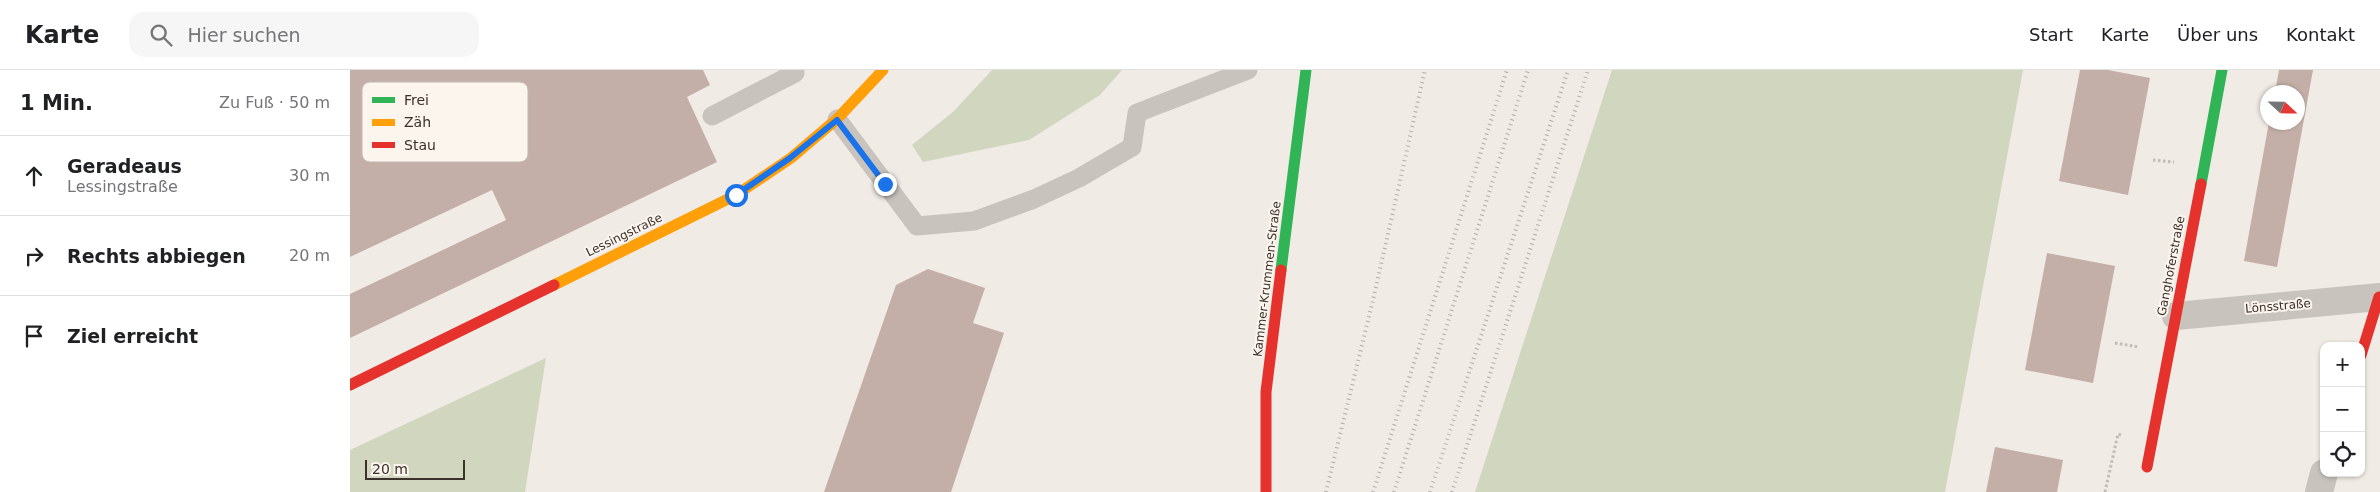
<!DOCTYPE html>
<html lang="de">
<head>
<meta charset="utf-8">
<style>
	:root { --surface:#fff; --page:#f6f6f6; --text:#202124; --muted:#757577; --line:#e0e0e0 }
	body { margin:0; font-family:"DejaVu Sans",sans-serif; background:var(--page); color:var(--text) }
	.controls { position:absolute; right:15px; bottom:15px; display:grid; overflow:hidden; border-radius:10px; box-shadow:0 1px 4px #0004 }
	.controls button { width:45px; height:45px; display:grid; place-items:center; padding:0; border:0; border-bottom:1px solid var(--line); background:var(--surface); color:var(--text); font:25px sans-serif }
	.compass { position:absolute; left:1910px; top:15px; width:45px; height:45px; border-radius:50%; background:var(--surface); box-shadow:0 1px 4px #0004; rotate:112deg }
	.scale { position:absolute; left:15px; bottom:12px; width:100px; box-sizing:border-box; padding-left:5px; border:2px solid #3b302b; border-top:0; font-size:14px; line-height:18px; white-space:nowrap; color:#3b302b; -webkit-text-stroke:4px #fbf5ee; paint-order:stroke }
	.stop { position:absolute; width:15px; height:15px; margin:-11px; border:4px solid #1a73e8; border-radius:50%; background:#fff }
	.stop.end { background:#1a73e8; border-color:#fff; box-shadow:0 1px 5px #0008 }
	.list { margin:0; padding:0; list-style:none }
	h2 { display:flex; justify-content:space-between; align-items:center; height:65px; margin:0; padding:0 20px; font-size:21px }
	h2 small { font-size:16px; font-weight:400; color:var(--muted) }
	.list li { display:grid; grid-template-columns:32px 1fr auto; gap:15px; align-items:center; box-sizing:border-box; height:80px; padding:0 20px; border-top:1px solid var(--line) }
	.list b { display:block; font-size:19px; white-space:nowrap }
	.list p { margin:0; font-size:16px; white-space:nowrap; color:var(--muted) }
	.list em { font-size:16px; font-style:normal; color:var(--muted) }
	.icon { flex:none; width:28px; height:28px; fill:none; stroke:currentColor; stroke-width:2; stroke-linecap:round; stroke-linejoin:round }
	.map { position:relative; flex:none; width:2030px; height:422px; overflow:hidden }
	header { display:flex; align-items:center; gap:30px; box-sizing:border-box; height:70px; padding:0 25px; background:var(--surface); border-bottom:1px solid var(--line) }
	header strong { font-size:24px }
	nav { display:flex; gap:28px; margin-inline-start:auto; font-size:18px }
	.search { width:350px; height:45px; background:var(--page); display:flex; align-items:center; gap:12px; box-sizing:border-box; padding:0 18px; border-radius:15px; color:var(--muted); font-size:19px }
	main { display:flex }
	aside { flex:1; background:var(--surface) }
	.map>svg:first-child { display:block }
</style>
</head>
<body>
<header>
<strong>Karte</strong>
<div class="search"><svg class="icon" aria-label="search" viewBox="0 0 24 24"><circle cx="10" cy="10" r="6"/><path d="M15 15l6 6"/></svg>Hier suchen</div>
<nav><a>Start</a><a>Karte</a><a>Über uns</a><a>Kontakt</a></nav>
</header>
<main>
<aside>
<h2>1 Min.<small>Zu Fuß · 50 m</small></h2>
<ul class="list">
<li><svg class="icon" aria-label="ahead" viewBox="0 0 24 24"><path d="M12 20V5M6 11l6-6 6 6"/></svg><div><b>Geradeaus</b><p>Lessingstraße</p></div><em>30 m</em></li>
<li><svg class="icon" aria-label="right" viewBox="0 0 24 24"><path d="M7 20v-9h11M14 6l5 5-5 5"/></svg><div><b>Rechts abbiegen</b></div><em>20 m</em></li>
<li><svg class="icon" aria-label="arrive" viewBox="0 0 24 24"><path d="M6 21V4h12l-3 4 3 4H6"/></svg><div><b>Ziel erreicht</b></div></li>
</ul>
</aside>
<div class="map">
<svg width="2030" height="422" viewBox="0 0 2030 422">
	<rect width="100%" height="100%" fill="#f0ebe5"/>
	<g fill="#d1d6bf">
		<polygon points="642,0 772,0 750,25 679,70 573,92 562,75 604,41"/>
		<polygon points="1262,0 1673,0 1595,422 1125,422"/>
		<polygon points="196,288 175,422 0,422 0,380"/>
	</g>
	<g fill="#c3afa7">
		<polygon points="0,0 353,0 360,15 337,27 367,92 0,268 0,224 156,150 142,120 0,187"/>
		<polygon points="1730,0 1758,0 1800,8 1778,125 1709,111"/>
		<polygon points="1929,0 1963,0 1927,197 1894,191 1919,52 1948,52 1948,22 1925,22"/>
		<polygon points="1697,183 1765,196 1743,313 1675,300"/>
		<polygon points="578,199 635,218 623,253 654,263 601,422 474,422 546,215"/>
		<polygon points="1645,377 1713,390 1707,422 1636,422"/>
	</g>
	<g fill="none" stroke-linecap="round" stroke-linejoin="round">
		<g stroke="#c2bbb6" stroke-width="3" stroke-dasharray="2.5 2.5" stroke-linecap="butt">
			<polyline points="1803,90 1824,92"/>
			<polyline points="1765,273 1789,277"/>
			<polyline points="1755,422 1768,364 1771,365"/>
		</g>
		<g stroke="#c9c3be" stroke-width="19">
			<polyline points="362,46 445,3 444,0"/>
			<polyline points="487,49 567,156 624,151 684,129 729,108 782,77 787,43 898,0"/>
		</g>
		<g stroke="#c9c3be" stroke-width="28">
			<polyline points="1826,246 2030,227"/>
			<polyline points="1969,422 1974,403"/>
		</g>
		<g stroke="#30b455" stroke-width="11">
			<polyline points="1851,114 1872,0"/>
			<polyline points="931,200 956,0"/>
		</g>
		<polyline stroke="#ff9f0a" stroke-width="11" points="204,215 386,125 441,88 487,49 533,0"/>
		<g stroke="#e5322d" stroke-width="11">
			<polyline points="2011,285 2029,227"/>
			<polyline points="0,315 204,215"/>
			<polyline points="1797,397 1851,114"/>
			<polyline points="916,422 916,322 931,200"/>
		</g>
		<g stroke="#b1aca8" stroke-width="4" stroke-dasharray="1 4" stroke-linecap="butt">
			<polyline points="976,422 1023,230 1075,0"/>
			<polyline points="1023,422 1157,0"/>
			<polyline points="1044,422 1178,0"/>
			<polyline points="1080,422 1218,0"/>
			<polyline points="1102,422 1238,0"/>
		</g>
	</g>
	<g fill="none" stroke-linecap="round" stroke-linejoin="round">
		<polyline stroke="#1a73e8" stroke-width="6" points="386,125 440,88 487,50 535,114"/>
	</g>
	<g text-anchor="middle" stroke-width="4" stroke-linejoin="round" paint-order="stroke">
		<g font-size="12" fill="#3b302b" stroke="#fbf5ee">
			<text transform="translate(274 165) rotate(-26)" y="4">Lessingstraße</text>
			<text transform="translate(1821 196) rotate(-79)" y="4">Ganghoferstraße</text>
			<text transform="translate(917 209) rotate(-83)" y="4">Kammer-Krummen-Straße</text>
			<text transform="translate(1928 236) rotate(-5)" y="4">Lönsstraße</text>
		</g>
	</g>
	<rect x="12" y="12" width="166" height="80" rx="8" fill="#fbf5ee" stroke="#c1bab4" stroke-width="1"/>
	<rect x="22" y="27" width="23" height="6" fill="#30b455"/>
	<rect x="22" y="49" width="23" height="7" fill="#ff9f0a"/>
	<rect x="22" y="72" width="23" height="6" fill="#e5322d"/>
	<g font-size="14" fill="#3b302b">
		<text x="54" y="35">Frei</text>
		<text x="54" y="57">Zäh</text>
		<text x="54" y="80">Stau</text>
	</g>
</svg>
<div class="controls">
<button>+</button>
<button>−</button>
<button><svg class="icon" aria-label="locate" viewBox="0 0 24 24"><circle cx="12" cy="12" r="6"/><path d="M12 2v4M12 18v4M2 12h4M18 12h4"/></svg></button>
</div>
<svg class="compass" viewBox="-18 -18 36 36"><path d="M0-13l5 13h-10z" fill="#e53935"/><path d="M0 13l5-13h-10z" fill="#757577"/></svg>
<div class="scale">20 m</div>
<div class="stop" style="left:386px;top:125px"></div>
<div class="stop end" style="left:535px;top:114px"></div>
</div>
</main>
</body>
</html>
